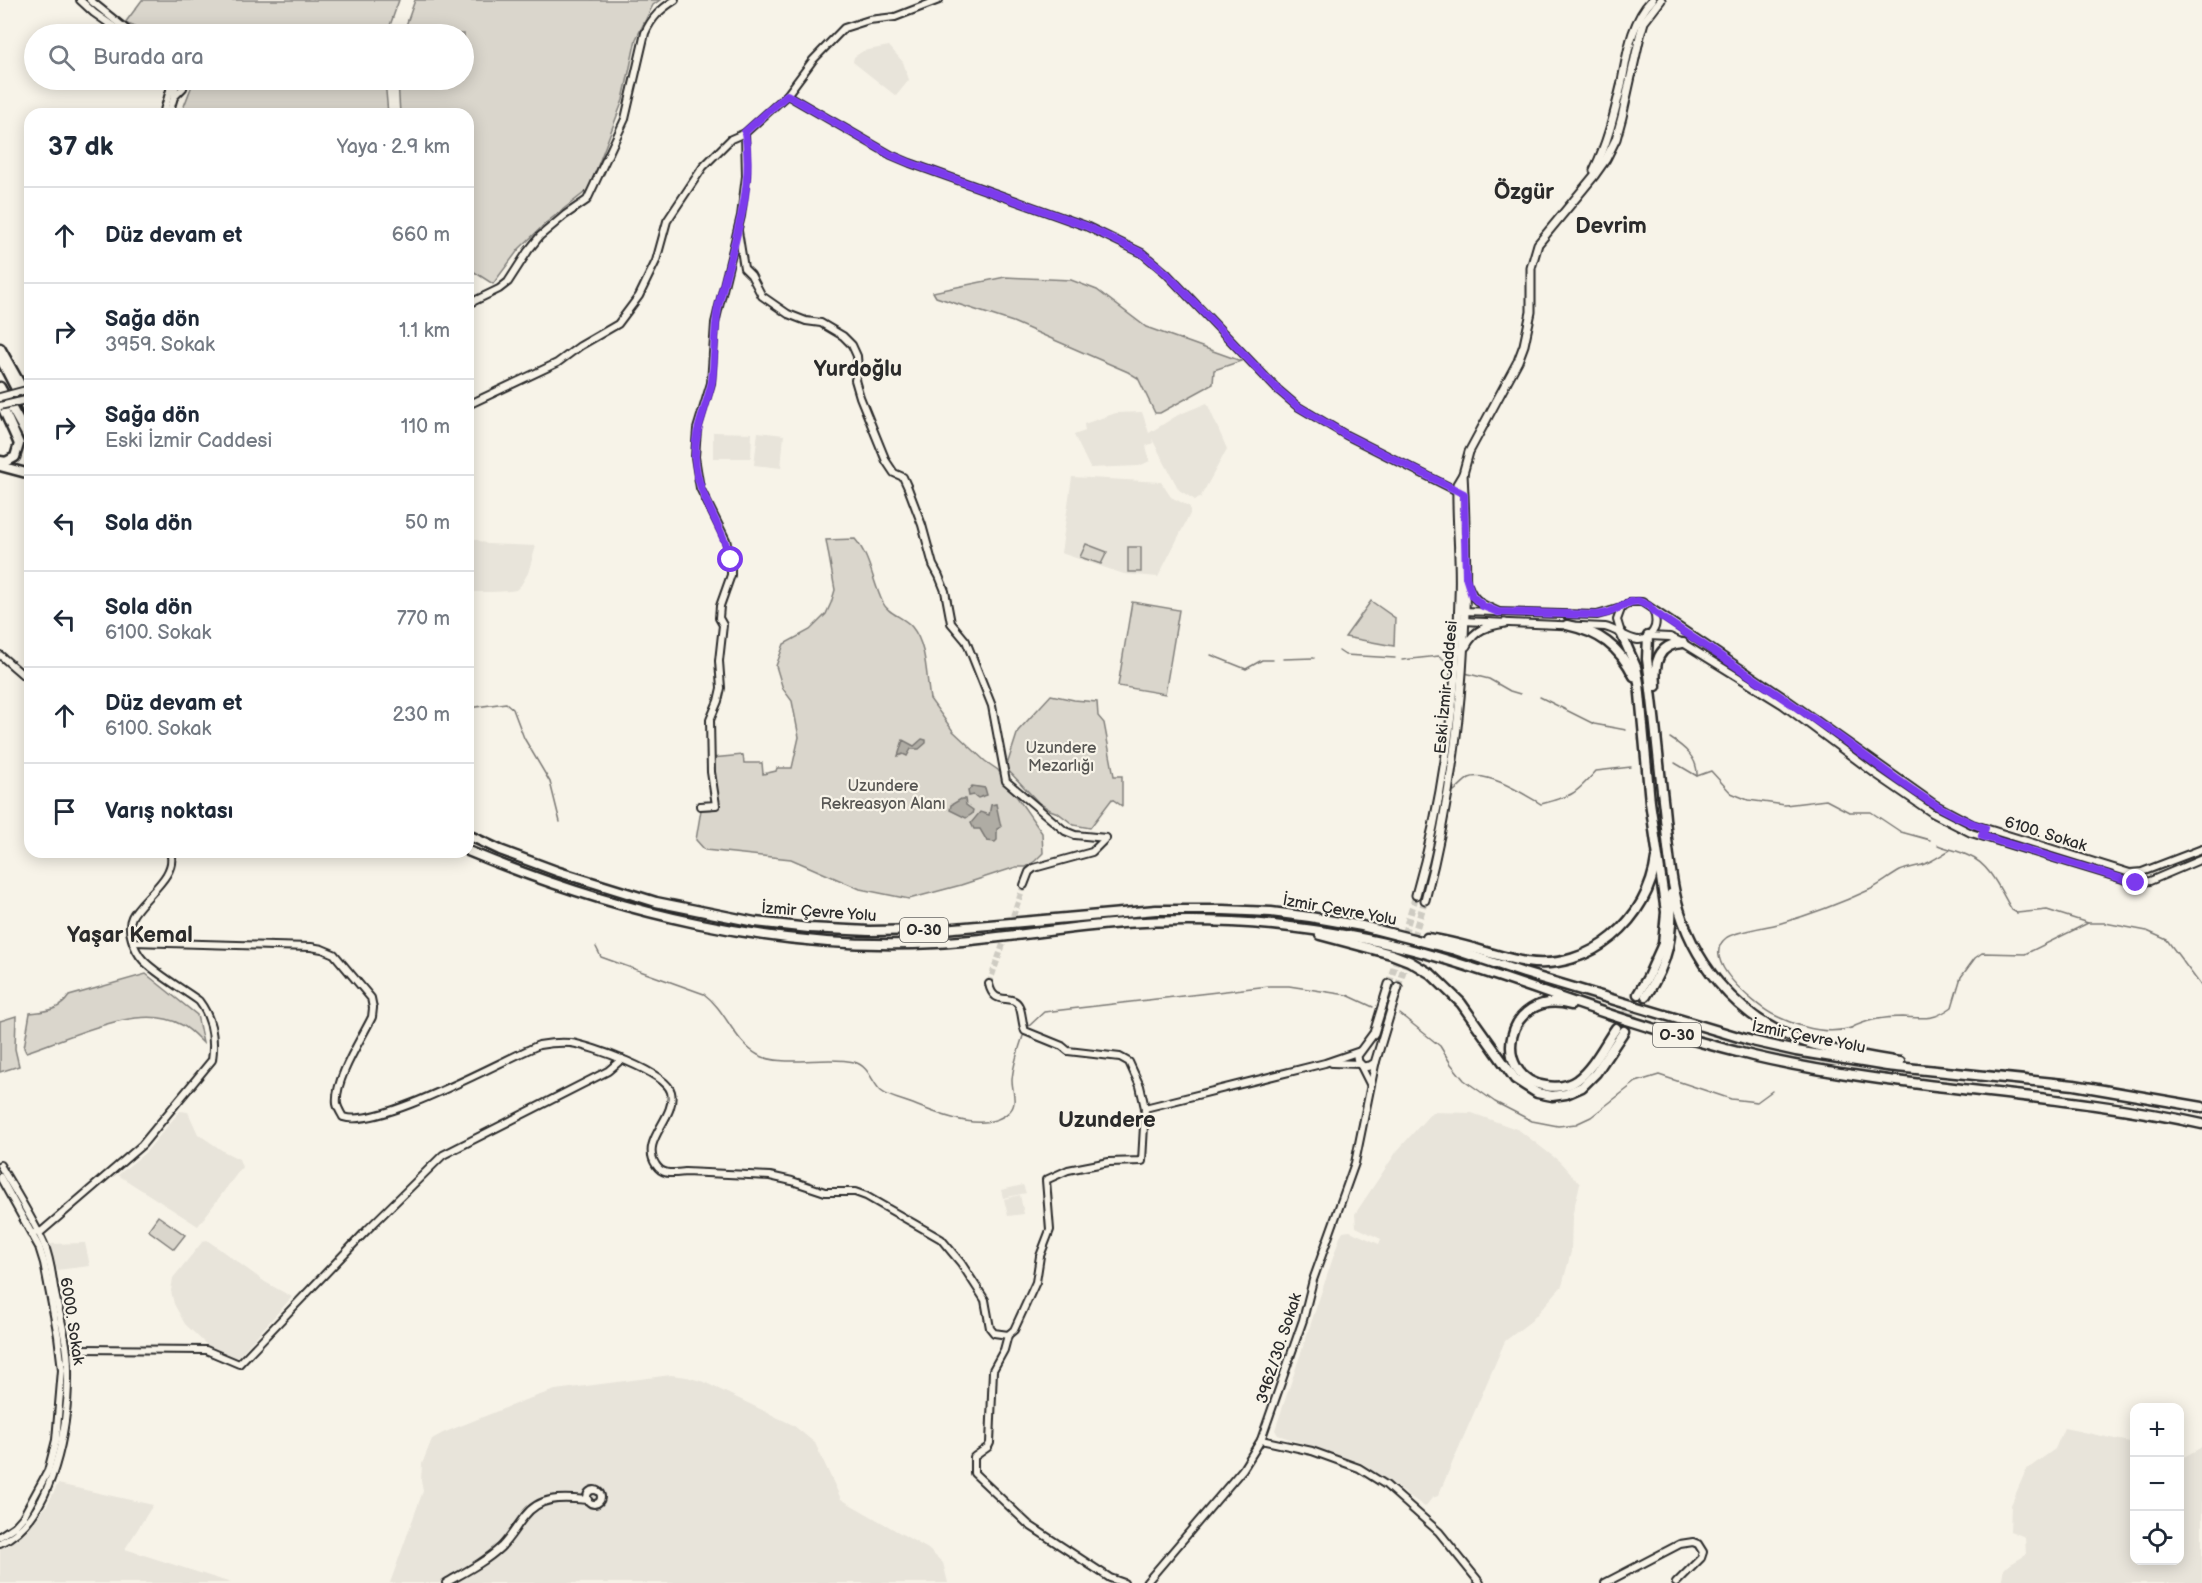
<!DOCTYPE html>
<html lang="tr">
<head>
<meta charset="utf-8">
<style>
	:root { --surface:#fff; --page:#f6f6f7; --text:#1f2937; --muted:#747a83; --line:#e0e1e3 }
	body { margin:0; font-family:"Balsamiq Sans",sans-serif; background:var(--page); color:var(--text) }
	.controls { position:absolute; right:18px; bottom:18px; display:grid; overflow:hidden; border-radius:12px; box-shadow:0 3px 15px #0003 }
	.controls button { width:54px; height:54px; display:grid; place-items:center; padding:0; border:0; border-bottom:2px solid var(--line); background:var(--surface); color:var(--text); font:30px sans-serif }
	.stop { position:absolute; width:18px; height:18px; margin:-14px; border:4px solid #7c3aed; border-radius:50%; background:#fff }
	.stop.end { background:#7c3aed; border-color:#fff; box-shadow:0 2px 6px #0008 }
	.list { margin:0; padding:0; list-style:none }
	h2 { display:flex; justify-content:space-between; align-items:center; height:78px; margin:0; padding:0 24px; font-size:26px }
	h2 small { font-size:20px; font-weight:400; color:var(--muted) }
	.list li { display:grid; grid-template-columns:39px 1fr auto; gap:18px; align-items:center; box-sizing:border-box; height:96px; padding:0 24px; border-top:2px solid var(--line) }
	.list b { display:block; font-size:22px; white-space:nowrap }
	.list p { margin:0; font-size:20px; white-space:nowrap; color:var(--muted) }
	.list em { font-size:20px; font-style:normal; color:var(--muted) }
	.icon { flex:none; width:33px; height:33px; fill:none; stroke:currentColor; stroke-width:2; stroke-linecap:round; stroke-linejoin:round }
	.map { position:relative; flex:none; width:2202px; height:1583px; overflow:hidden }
	.search { position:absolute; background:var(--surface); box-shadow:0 3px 15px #0003; left:24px; top:24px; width:450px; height:66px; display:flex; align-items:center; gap:15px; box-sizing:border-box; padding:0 21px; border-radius:33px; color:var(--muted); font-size:22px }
	.panel { position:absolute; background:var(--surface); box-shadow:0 3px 15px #0003; left:24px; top:108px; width:450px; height:750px; border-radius:18px }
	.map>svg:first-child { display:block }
</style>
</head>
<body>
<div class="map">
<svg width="2202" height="1583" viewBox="0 0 2202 1583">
	<rect width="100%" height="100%" fill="#f7f3e8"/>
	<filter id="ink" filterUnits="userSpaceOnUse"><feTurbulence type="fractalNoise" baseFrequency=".0167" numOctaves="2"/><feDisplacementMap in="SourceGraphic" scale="12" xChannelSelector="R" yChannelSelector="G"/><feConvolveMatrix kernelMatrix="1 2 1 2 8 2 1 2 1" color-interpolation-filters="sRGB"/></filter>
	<g filter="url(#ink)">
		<g fill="#e8e4da">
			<polygon points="889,46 903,62 909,80 896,96 853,62 854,57 863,51"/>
			<polygon points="1207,403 1227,449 1200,498 1195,500 1179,490 1152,439 1153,443 1146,446 1150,461 1139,466 1090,468 1074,435 1085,431 1084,424 1116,413 1142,412 1149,433 1178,415"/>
			<polygon points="713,432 752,433 751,458 713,458"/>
			<polygon points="758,432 784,435 781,468 754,465"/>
			<polygon points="1072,477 1161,482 1171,497 1190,507 1190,514 1158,577 1124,574 1061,553"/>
			<polygon points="468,536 487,544 536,546 528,573 521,585 516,590 510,591 491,592 474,592 468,587"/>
			<polygon points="180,1111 188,1112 198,1134 223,1151 239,1159 242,1167 198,1226 118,1175 146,1152"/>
			<polygon points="1432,1112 1472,1113 1519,1130 1559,1161 1580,1184 1572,1216 1571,1252 1562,1286 1531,1321 1505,1341 1438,1496 1432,1498 1425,1507 1362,1463 1278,1435 1275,1430 1340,1237 1343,1232 1350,1231 1379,1244 1381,1239 1356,1227 1355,1214 1397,1151"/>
			<polygon points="1023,1185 1026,1193 1003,1198 1001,1190"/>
			<polygon points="1020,1195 1024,1214 1008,1216 1004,1199"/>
			<polygon points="207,1240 265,1282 292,1297 235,1360 213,1351 185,1324 174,1304 171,1291 173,1278 203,1241"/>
			<polygon points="85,1243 90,1266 57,1270 48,1244"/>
			<polygon points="671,1375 687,1377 704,1382 793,1425 815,1443 841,1499 928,1549 943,1563 948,1583 390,1583 423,1491 421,1481 422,1464 432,1439 443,1433 525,1400 555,1390"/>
			<polygon points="2064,1428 2130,1442 2134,1446 2134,1560 2180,1560 2180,1459 2202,1447 2202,1583 2001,1583 2004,1568 2026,1555 2025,1537 2010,1531 2011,1505 2026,1470 2055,1449"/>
			<polygon points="58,1484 153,1505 125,1549 231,1583 0,1583 0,1548 6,1547 46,1507"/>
		</g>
		<g fill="#dad6cc" stroke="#82807c" stroke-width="1.5">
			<polygon points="142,0 399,0 387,34 154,34 125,23"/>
			<polygon points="415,0 660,0 653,5 636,39 623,100 589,189 547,222 519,249 493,284 468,268 468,114 400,114 398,80 464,80 464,34 403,34"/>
			<polygon points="188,80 385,80 388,114 181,114 191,88"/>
			<polygon points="1005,277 1071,280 1097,290 1146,327 1241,361 1214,370 1213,384 1160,413 1155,413 1138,378 1128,372 1013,322 936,297 933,292"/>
			<path d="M855 539C870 556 873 583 883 603 888 614 904 617 912 627 927 645 926 676 930 699L953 731 985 761 998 770 1042 833 1043 853 1035 861 1026 867H1016L961 885 909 899 860 889 791 859 705 850 696 840 701 810 717 809 719 804 712 758 743 755 744 763H762L763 774 776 771 777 768H792L799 737 792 701 783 689 776 666 784 644 810 630 826 614 831 603 835 590 826 540Z"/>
			<polygon points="1086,544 1107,552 1101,564 1080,557"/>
			<rect x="1128" y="547" width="13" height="25"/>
			<polygon points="1371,601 1395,618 1394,646 1345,637"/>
			<polygon points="1132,602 1179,610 1165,694 1118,686"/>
			<polygon points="1051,695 1074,700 1097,702 1098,716 1104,723 1114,776 1122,776 1122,806 1112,799 1090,828 1074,825 1058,813 1050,810 1039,803 1006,768 1018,731"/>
			<path d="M146 974 197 1015 203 1043C197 1037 190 1029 182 1025 140 1001 68 1039 26 1052L24 1048 30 1013C46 1011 59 1011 69 996Z"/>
			<polygon points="16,1016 15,1049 19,1066 0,1072 0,1021"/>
			<polygon points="158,1216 185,1235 174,1249 148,1230"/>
		</g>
		<g fill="#afaca4" stroke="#7a7874" stroke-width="1.5">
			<polygon points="922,739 926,740 926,743 919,749 911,749 907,756 903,754 898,756 903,740 914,746"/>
			<polygon points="972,786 985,788 987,795 978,798 974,795 969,796 968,791"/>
			<polygon points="961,799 965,799 966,805 973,810 972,814 966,818 950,810 951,805"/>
			<polygon points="996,804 1001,827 997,829 997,840 995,842 987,841 980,829 974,829 971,823 980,812 989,815 991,805"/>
		</g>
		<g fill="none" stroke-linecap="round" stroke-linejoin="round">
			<g stroke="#7a7874" stroke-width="1.5">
				<polyline points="1339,651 1345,655 1395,658"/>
				<polyline points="1211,655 1246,669 1262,660 1273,660"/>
				<polyline points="1283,659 1314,658"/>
				<polyline points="1402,660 1439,656 1452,665"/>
				<polyline points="1465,673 1489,679 1510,691 1520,694"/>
				<polyline points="1540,697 1594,724 1626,730"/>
				<polyline points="468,708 506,703 513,709 524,738 550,782 560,822"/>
				<path d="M1670 738C1684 747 1698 758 1697 776"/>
				<polyline points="1675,763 1697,776 1711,771 1731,793 1748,800 1785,805 1826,800 1849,812 1871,812 1901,832 1930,840"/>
				<path d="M1454 791C1458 788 1464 781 1469 778 1487 770 1525 795 1541 804 1572 796 1575 795 1596 771L1631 767"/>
				<path d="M1938 845C1948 849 1959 851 1969 856 1990 864 2001 892 2012 910L2017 913 2047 910 2088 923H2105L2147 931 2167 940 2202 987"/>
				<path d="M596 947 601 957 704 994C726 1010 734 1042 758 1055 783 1068 827 1055 854 1062 869 1066 871 1081 881 1091 888 1097 902 1100 910 1103 936 1113 986 1136 1010 1111 1018 1103 1012 1090 1012 1080 1013 1065 1018 1051 1023 1036"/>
				<polyline points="1400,1014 1440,1046 1451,1064 1464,1080 1495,1102 1532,1121 1558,1126 1576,1124 1591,1117 1636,1082 1659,1075 1731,1099 1757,1102 1772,1091"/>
				<polyline points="1029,1026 1044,1012 1269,986 1289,986 1347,995 1373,1007"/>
				<path d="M1851 1028C1825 1036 1796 1026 1772 1014 1754 1004 1699 959 1726 938 1733 932 1767 927 1778 924 1809 915 1839 904 1869 890 1880 885 1889 877 1900 871 1907 868 1914 867 1922 865 1932 862 1941 855 1950 850"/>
				<path d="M1851 1028C1866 1020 1884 1017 1902 1017 1924 1018 1933 1021 1952 1007L1961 977 1975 958 1982 953 2025 954 2088 923"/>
			</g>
			<polyline stroke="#cecbc2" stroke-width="6" stroke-dasharray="6 3" stroke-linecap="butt" points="989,984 1024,885"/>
			<g stroke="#cecbc2" stroke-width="7" stroke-dasharray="7 3.5" stroke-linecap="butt">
				<polyline points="1389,984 1416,895"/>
				<polyline points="1398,987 1425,900"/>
			</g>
			<g stroke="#cecbc2" stroke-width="8" stroke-dasharray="8 4" stroke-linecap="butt">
				<polyline points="1616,1028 1638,994"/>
				<polyline points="1624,1031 1646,996"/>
			</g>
			<g stroke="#2b2b2b" stroke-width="10">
				<g id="secondary">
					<polyline points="80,0 94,13 124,34"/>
					<polyline points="90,0 132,34"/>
					<polyline points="787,95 891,155 910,163 1086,226 1142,253 1166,273 1276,388 1297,406 1346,435 1461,493"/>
					<polyline points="175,96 183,88 185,80"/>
					<polyline points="163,114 170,90 171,80"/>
					<polyline points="169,114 174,97 176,80"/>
					<polyline points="738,231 744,268 751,275 762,296 788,314 806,321 821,323 843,336 852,345 857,356 858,369 855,380 860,397 886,461 894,473 903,477 908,488 922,525 933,565 939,576 945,591 951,623 966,641 992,706 1006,781 1065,831 1075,835 1106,838"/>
					<path d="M468 304 499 289 508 282 528 251 540 236 565 215 587 200 625 119 645 33C652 17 661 9 675 0"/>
					<polyline points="468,405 557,363 580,346 618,324 639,296 656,261 667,221 703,167 731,139 745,133 787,95 813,60 844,28 869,20 895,17 939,0"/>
					<polyline points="1461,611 1597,615 1621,608 1631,602 1642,602 1785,698 1936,805 1972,824 2130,873 2142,872 2202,849"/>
					<path d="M1462 621 1605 627C1621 630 1640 652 1653 631 1657 625 1656 619 1654 612"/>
					<polyline points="1621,633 1617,620 1621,609"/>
					<polyline points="1648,636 1670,637 1683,643 1783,705 1874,773 1932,813 1971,833 2136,883 2150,881 2202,859"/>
					<polyline points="0,655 30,681"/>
					<polyline points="700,806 716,805 711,772 710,720 718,701 721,688 719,661 723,625 719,618 720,606 731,575 731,560 726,540 700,488 695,457 697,429 711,383 715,323 741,216 746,176 745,133"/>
					<polyline points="1024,885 1029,872 1034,868 1092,852 1106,838"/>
					<path d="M133 942 311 947 322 949 334 954 371 998 373 1008 372 1017C362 1038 334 1080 337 1104 338 1109 341 1113 343 1117 380 1129 498 1062 539 1045 550 1043 560 1042 571 1043 591 1046 666 1072 671 1092 677 1118 639 1140 656 1165 663 1176 674 1173 685 1172L770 1176 792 1181 825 1192H855L866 1196 941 1239 961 1263 985 1300 990 1328 994 1333 1008 1335"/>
					<path d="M989 984C994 1008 1012 992 1019 1006 1022 1011 1022 1024 1025 1031L1062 1046 1068 1051 1120 1057 1129 1062 1140 1086 1145 1108 1142 1161 1109 1162 1068 1170 1046 1180 1050 1230 1040 1256 1036 1282 1014 1330 1008 1335 1004 1350 993 1370 990 1443 988 1447 974 1457V1473L1029 1525 1110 1578 1124 1583"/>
					<polyline points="1332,1063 1360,1064 1370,1084"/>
					<polyline points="1145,1108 1325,1063 1360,1051"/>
					<path d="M0 1165C15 1191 32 1217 44 1244 51 1260 52 1277 55 1293 60 1318 68 1343 68 1369 69 1423 55 1518 0 1543"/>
					<polyline points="0,1177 39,1247 44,1263 58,1336 62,1370 56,1440 48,1471 23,1517 15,1526 0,1536"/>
					<path d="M31 1234 42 1231 142 1145 212 1060C215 1039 212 1018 199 1001 184 990 155 973 143 960 134 950 126 929 132 917 141 898 179 876 170 852"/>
					<polyline points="79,1349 206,1350 239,1364 368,1229 443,1155 608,1071 622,1059"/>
					<polyline points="1261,1440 1312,1451 1359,1468 1386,1485 1439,1532 1480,1583"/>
					<circle cx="594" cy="1497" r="7"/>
					<path d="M446 1583C465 1572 485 1562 501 1547 510 1538 516 1527 524 1517 540 1495 564 1498 588 1500"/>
					<polyline points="1146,1583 1243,1469 1261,1440 1303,1320 1313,1280 1355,1163 1376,1060"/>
					<polyline points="1605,1583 1680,1544 1693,1542 1698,1544 1703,1552 1701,1558 1676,1583"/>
				</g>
			</g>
			<g stroke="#2b2b2b" stroke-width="11">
				<g id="primary">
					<path d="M1594 170C1607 144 1614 115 1621 86 1627 57 1630 23 1652 0"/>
					<path d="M1468 586C1473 601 1484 606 1498 612"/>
					<path d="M1466 646C1475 629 1487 626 1505 623"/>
					<path d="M1416 895C1443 801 1457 696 1459 598 1461 560 1456 522 1457 484L1463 474 1469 452 1518 361 1524 345 1531 312V268L1538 244 1594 176 1606 159 1616 139 1622 117 1640 36 1644 22 1661 0"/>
					<path d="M1425 900C1462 761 1471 617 1463 474"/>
					<polyline points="1389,984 1374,1033 1357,1056 1358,1062 1363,1067 1370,1066 1375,1063 1398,987"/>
				</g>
			</g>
			<g stroke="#2b2b2b" stroke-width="13">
				<g id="highway">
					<polyline points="0,348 30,402"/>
					<polyline points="0,358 30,416"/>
					<polyline points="0,387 30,441"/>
					<polyline points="0,402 19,444 15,457 6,462 0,461"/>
					<polyline points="0,466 30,474"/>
					<path d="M1567 625C1599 632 1619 646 1634 676"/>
					<polyline points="1621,633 1636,667 1639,683 1650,802 1666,912 1663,944 1648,977 1638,994"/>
					<path d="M1648 636 1647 659C1654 709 1658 758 1664 808 1667 838 1669 869 1676 898 1691 960 1735 1015 1794 1038 1828 1051 1865 1056 1900 1062"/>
					<path d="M1656 686C1654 664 1657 644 1683 643"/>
					<polyline points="468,835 500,850 559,872 656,902 755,922 809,928 869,931 932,930 1156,910 1223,910 1271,912 1310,917 1362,926 1452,949 1524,973 1752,1041 1796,1051 1887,1066 2074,1085 2202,1107"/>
					<path d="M468 851C614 912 777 952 936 943 998 939 1060 928 1122 923 1172 920 1224 920 1273 925 1320 930 1368 938 1413 950 1488 970 1560 999 1633 1022 1673 1035 1713 1046 1753 1056 1901 1091 2054 1091 2202 1124"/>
					<polyline points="1320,935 1391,954 1409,961 1431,974 1461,1003 1515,1079 1537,1093 1552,1096 1566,1094 1582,1087 1596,1073 1624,1031"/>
					<path d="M1427 938C1461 942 1493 956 1526 962 1590 972 1649 919 1656 858"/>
					<path d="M1646 996C1669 961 1673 936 1671 894"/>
					<path d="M1571 1005C1505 987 1489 1078 1546 1086 1557 1088 1567 1087 1577 1080 1594 1067 1604 1045 1616 1028"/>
				</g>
			</g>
			<use href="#secondary" stroke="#f7f3e8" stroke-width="6"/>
			<use href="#primary" stroke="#f7f3e8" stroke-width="7"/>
			<use href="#highway" stroke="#f7f3e8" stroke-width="8"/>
			<g stroke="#2b2b2b" stroke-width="10" stroke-linecap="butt">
				<g id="secondary-bridge">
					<polyline points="0,397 30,389"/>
					<polyline points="0,406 30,399"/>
				</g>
			</g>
			<use href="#secondary-bridge" stroke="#f7f3e8" stroke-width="6"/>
		</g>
	</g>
	<g fill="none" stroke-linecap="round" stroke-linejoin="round" filter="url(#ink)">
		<path stroke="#7c3aed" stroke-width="8" d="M731 560C722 524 696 495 695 457 694 430 707 407 712 381 715 357 714 332 718 308 730 251 756 192 745 132L787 95 891 155 910 163 1086 226 1142 253 1166 273 1276 388 1297 406 1346 435 1464 494 1466 577 1472 596 1483 606 1498 612 1597 615 1608 613 1631 602 1638 601 1649 606 1654 612C1714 652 1776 692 1835 734 1880 765 1933 812 1985 828L1982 836 2136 883"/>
	</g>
	<g text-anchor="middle" stroke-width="4.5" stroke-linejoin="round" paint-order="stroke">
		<g fill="#f7f3e8" stroke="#686764" stroke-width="1.5">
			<rect x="900" y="918" width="48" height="24" rx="4.5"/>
			<rect x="1653" y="1023" width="48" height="24" rx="4.5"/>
		</g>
		<g font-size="15" font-weight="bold" fill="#2b2b2b">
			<text x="924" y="935">O-30</text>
			<text x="1677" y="1040">O-30</text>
		</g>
		<g font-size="16" fill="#2b2b2b" stroke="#f7f3e8">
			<text transform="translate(1445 687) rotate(-85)" y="6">Eski İzmir Caddesi</text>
			<text transform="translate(2046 833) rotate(17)" y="6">6100. Sokak</text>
			<text transform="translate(1340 909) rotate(10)" y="6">İzmir Çevre Yolu</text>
			<text transform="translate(819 911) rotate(4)" y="6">İzmir Çevre Yolu</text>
			<text transform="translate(1809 1036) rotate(11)" y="6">İzmir Çevre Yolu</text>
			<text transform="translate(73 1321) rotate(81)" y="6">6000. Sokak</text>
			<text transform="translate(1278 1348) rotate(-72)" y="6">3962/30. Sokak</text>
		</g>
		<g font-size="16" fill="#575653" stroke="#f7f3e8">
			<text x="1061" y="753">Uzundere<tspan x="1061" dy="18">Mezarlığı</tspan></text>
			<text x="883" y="791">Uzundere<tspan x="883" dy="18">Rekreasyon Alanı</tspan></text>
		</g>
		<g font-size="22" font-weight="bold" fill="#2b2b2b" stroke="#f7f3e8">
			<text x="1524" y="199">Özgür</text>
			<text x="1611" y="233">Devrim</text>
			<text x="858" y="376">Yurdoğlu</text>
			<text x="130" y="942">Yaşar Kemal</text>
			<text x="1107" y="1127">Uzundere</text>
		</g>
	</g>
</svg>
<div class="controls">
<button>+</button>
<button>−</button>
<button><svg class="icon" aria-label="locate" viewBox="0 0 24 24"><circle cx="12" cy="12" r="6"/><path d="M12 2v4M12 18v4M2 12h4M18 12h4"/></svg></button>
</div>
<div class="stop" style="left:731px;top:560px"></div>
<div class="stop end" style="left:2136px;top:883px"></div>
<div class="search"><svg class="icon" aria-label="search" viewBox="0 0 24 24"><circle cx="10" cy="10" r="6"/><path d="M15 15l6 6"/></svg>Burada ara</div>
<section class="panel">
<h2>37 dk<small>Yaya · 2.9 km</small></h2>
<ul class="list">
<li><svg class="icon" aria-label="ahead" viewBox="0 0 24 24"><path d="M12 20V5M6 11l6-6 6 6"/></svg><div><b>Düz devam et</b></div><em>660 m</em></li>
<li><svg class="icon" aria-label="right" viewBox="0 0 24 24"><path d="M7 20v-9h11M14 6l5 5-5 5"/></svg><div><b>Sağa dön</b><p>3959. Sokak</p></div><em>1.1 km</em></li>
<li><svg class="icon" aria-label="right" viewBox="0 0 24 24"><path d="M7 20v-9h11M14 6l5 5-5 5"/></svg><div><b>Sağa dön</b><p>Eski İzmir Caddesi</p></div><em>110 m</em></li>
<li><svg class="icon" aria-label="left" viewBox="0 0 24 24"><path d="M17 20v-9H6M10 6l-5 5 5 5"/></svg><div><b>Sola dön</b></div><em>50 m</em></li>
<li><svg class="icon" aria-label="left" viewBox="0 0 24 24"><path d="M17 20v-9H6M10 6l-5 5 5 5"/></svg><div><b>Sola dön</b><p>6100. Sokak</p></div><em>770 m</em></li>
<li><svg class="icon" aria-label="ahead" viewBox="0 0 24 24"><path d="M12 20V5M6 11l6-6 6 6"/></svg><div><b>Düz devam et</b><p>6100. Sokak</p></div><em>230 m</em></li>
<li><svg class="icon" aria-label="arrive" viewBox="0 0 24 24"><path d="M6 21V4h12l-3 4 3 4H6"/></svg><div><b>Varış noktası</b></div></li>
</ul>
</section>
</div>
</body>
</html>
